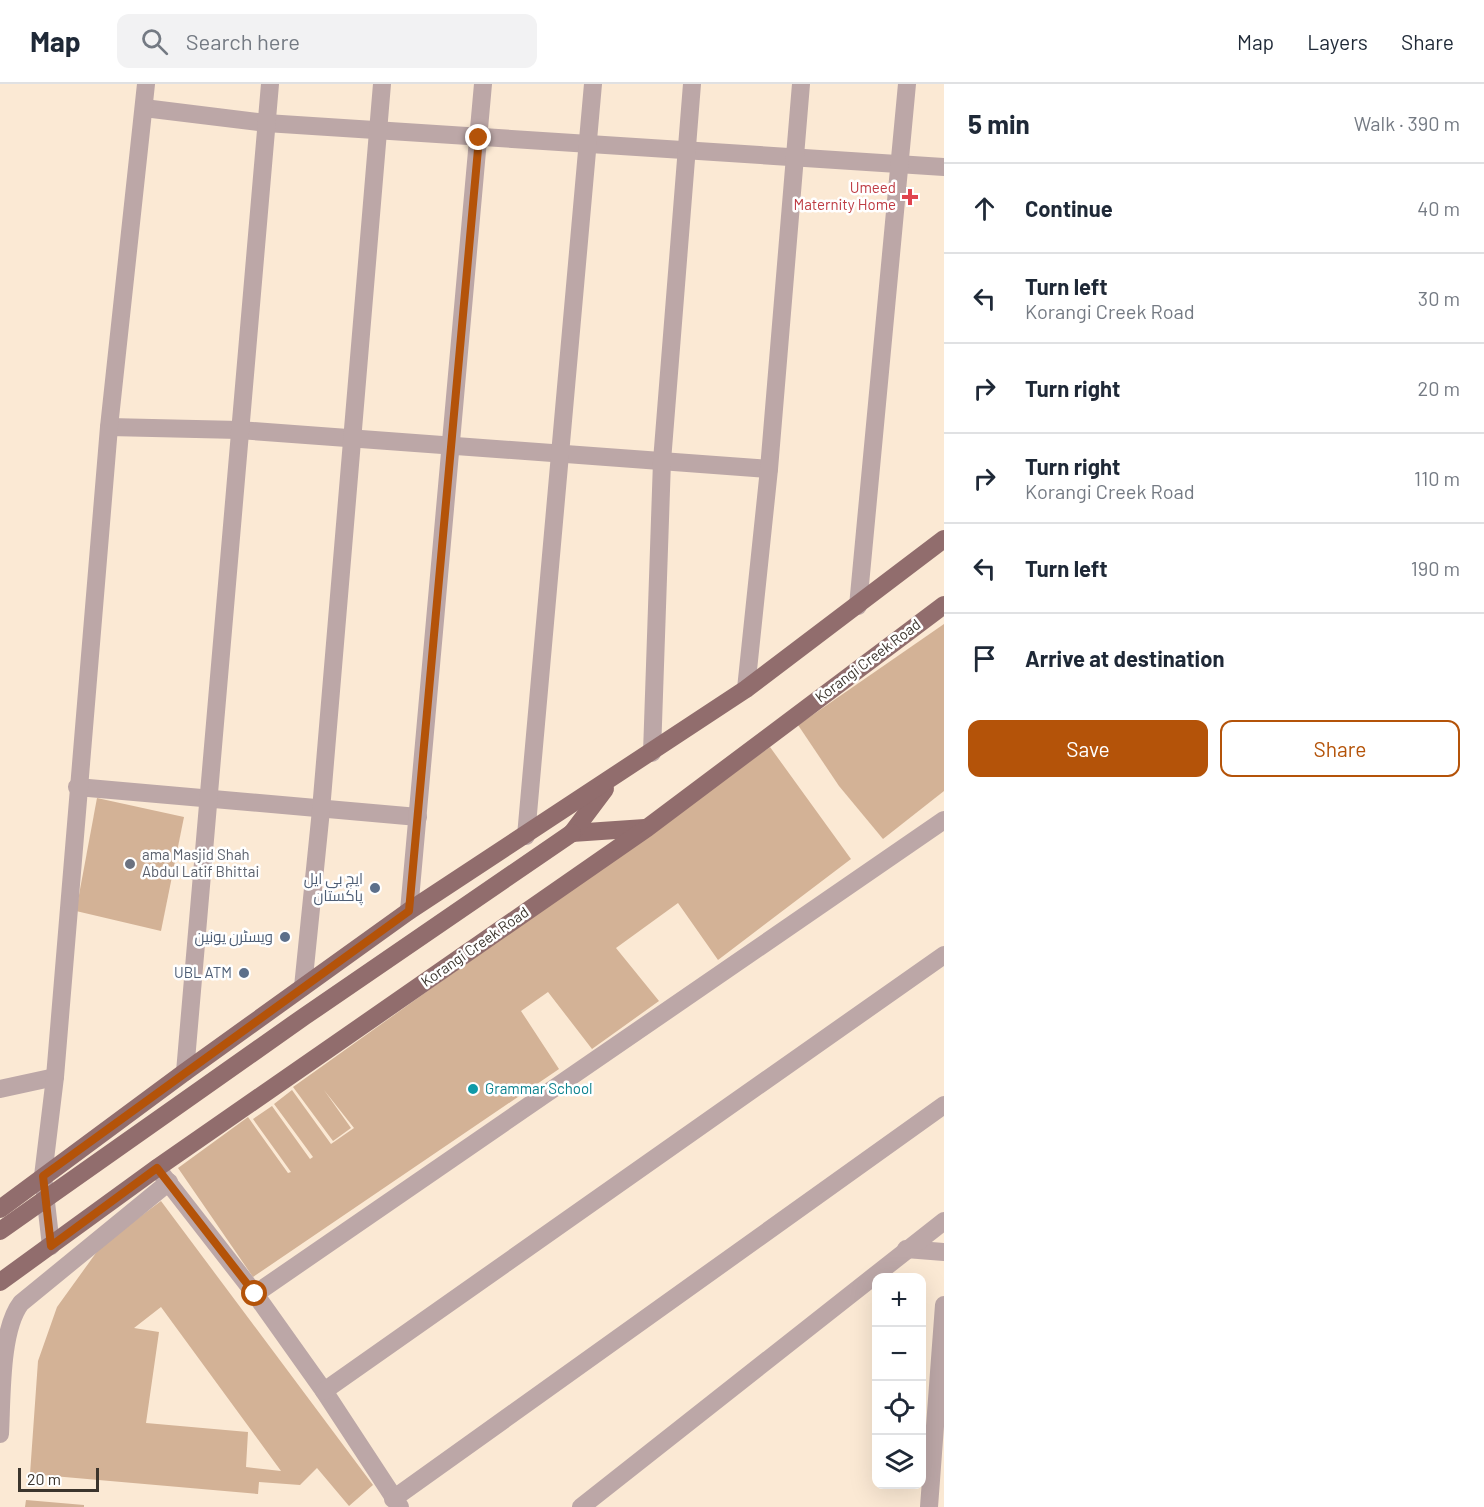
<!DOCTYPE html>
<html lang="en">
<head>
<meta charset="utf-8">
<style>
	:root { --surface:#fff; --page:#f2f2f3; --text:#1f2937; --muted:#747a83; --line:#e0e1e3; --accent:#b45309 }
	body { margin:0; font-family:Barlow,Cairo,sans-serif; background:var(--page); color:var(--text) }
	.controls { position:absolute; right:18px; bottom:18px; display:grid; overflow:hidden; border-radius:12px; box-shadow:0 6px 24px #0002 }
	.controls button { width:54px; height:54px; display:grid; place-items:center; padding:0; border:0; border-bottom:2px solid var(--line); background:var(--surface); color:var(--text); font:30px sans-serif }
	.scale { position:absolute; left:18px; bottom:15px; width:81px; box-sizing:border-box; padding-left:6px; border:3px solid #3b342c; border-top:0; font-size:16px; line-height:21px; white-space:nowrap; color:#3b342c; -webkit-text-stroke:4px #fff; paint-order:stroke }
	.stop { position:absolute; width:18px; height:18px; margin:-14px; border:4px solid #b45309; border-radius:50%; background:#fff }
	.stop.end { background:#b45309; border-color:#fff; box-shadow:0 2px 6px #0008 }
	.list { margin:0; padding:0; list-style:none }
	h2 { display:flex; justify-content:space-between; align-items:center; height:78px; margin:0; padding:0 24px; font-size:26px }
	h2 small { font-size:20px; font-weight:400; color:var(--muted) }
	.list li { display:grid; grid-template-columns:39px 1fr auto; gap:18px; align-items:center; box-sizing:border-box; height:90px; padding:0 24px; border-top:2px solid var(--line) }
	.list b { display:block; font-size:22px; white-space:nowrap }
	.list p { margin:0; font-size:20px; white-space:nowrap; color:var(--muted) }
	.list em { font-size:20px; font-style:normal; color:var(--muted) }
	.actions { display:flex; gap:12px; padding:18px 24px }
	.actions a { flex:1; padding:14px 0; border:2px solid var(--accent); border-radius:12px; text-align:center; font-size:21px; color:var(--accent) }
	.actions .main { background:var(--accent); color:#fff }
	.icon { flex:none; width:33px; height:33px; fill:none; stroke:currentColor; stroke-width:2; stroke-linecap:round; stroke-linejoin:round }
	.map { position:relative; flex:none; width:944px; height:1423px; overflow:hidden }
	header { display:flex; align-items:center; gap:36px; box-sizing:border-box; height:84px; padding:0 30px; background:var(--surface); border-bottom:2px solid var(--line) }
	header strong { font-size:28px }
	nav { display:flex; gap:33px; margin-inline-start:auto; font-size:21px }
	.search { width:420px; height:54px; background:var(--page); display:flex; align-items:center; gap:15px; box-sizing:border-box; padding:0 21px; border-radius:12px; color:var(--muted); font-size:22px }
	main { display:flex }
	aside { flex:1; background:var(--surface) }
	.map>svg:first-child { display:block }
</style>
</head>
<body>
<header>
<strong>Map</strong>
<div class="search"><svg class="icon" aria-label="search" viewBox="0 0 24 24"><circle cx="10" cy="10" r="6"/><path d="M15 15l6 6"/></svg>Search here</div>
<nav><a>Map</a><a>Layers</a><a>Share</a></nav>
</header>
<main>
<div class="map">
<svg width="944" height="1423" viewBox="0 0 944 1423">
	<rect width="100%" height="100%" fill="#fbe9d4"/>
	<g fill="#d3b296" fill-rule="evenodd">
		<polygon points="944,540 944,707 883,755 839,702 798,641"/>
		<polygon points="770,663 851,775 718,876 678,819 616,864 659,917 592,965 548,908 521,927 559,985 253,1193 178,1084 248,1033 288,1089 291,1088 253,1035 272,1022 310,1075 313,1073 274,1020 292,1006 331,1060 354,1044 324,1006 351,1044 333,1057 293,1003"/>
		<polygon points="97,714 184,733 161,847 76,827"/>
		<path d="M161 1117 373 1401 349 1422 317 1384 300 1401 259 1398 258 1410 30 1390 38 1277 57 1223 101 1162ZM161 1223 281 1387 246 1383 248 1348 146 1339 159 1248 134 1244Z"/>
		<polygon points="26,1416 84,1421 84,1423 25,1423"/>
	</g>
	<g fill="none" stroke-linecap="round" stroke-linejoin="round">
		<g stroke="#bca7a7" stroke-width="18">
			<polyline points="144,24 266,39 944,83"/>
			<polyline points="109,343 239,346 769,385"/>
			<polyline points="858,522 907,0"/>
			<polyline points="746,605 769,385 801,0"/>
			<polyline points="652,669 662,377 692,0"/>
			<polyline points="77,703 418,733"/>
			<polyline points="526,752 593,0"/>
			<polyline points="409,827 483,0"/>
			<polyline points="303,903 321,726 382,0"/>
			<polyline points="185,988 270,0"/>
			<polyline points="0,1005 55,993"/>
			<polyline points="157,1084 255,1210 944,736"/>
			<polyline points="51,1162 43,1092 55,993 109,343 146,0"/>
			<polyline points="906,1165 944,1168"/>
			<polyline points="255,1210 324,1307 400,1423"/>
			<polyline points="324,1307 944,871"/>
			<path d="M0 1350C2 1314 0 1246 21 1219L169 1098"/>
			<polyline points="393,1415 944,1021"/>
			<polyline points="581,1423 944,1137"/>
			<polyline points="929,1423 944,1221"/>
		</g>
		<g stroke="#916d6d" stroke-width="18">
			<polyline points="572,749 645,744"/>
			<polyline points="572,749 605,705"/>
			<polyline points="0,1125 185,988 409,827 746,605 944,455"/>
			<polyline points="0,1198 157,1084 647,744 944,521"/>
		</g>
		<polyline stroke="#916d6d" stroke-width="18" points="0,1147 305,932 572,749"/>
	</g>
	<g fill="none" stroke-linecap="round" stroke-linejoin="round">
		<polyline stroke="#b45309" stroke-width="8" points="255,1210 157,1084 51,1162 43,1092 409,827 479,54"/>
	</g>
	<path fill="#e0444e" stroke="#fff" stroke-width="2" d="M907 104h6v6h6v6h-6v6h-6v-6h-6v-6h6z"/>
	<circle fill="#6b7280" stroke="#fff" stroke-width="2" cx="130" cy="780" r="6"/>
	<g fill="#5c6f8a" stroke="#fff" stroke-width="2">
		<circle cx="375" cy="804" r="6"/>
		<circle cx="285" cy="853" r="6"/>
		<circle cx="244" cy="889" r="6"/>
	</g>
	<circle fill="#0f9aa8" stroke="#fff" stroke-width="2" cx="473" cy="1005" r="6"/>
	<g text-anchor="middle" stroke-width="5" stroke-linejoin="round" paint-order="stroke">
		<g font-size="15" fill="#be3a42" stroke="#fff" text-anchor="end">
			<text x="896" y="109">Umeed<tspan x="896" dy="17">Maternity Home</tspan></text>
		</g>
		<g font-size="15" fill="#3b342c" stroke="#fff">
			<text transform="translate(868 577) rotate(-37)" y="5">Korangi Creek Road</text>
			<text transform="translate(475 863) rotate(-35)" y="5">Korangi Creek Road</text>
		</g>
		<g font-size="15" fill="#5b616d" stroke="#fff" text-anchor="start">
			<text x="142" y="776">ama Masjid Shah<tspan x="142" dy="17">Abdul Latif Bhittai</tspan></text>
		</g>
		<g font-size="15" fill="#4e5e75" stroke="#fff" text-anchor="end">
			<text x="363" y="800">ایچ بی ایل<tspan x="363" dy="17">پاکستان</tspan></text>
			<text x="273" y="858">ویسٹرن یونین</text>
			<text x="232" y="894">UBL ATM</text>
		</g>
		<g font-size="15" fill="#0d838f" stroke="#fff" text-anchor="start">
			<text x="485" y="1010">Grammar School</text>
		</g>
	</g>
</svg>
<div class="controls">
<button>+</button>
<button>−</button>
<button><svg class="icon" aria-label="locate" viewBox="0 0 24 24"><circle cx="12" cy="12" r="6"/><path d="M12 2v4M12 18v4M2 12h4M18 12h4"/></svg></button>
<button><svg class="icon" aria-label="layers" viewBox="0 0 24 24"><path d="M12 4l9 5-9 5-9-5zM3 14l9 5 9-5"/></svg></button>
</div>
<div class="scale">20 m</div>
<div class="stop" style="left:255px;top:1210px"></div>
<div class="stop end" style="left:479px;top:54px"></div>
</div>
<aside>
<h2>5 min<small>Walk · 390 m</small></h2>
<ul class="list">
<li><svg class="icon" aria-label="ahead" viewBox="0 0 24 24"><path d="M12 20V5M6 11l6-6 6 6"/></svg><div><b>Continue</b></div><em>40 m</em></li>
<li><svg class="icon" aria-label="left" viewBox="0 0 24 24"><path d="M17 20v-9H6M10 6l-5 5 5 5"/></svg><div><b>Turn left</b><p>Korangi Creek Road</p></div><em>30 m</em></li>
<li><svg class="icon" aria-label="right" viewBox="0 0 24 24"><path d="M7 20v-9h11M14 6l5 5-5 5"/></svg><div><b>Turn right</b></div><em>20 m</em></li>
<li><svg class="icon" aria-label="right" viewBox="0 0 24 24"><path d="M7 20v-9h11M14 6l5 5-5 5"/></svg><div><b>Turn right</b><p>Korangi Creek Road</p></div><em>110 m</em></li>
<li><svg class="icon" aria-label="left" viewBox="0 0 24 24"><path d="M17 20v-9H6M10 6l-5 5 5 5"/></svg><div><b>Turn left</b></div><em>190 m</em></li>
<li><svg class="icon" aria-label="arrive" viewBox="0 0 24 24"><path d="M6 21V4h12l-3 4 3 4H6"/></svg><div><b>Arrive at destination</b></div></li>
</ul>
<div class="actions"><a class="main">Save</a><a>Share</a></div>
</aside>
</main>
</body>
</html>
